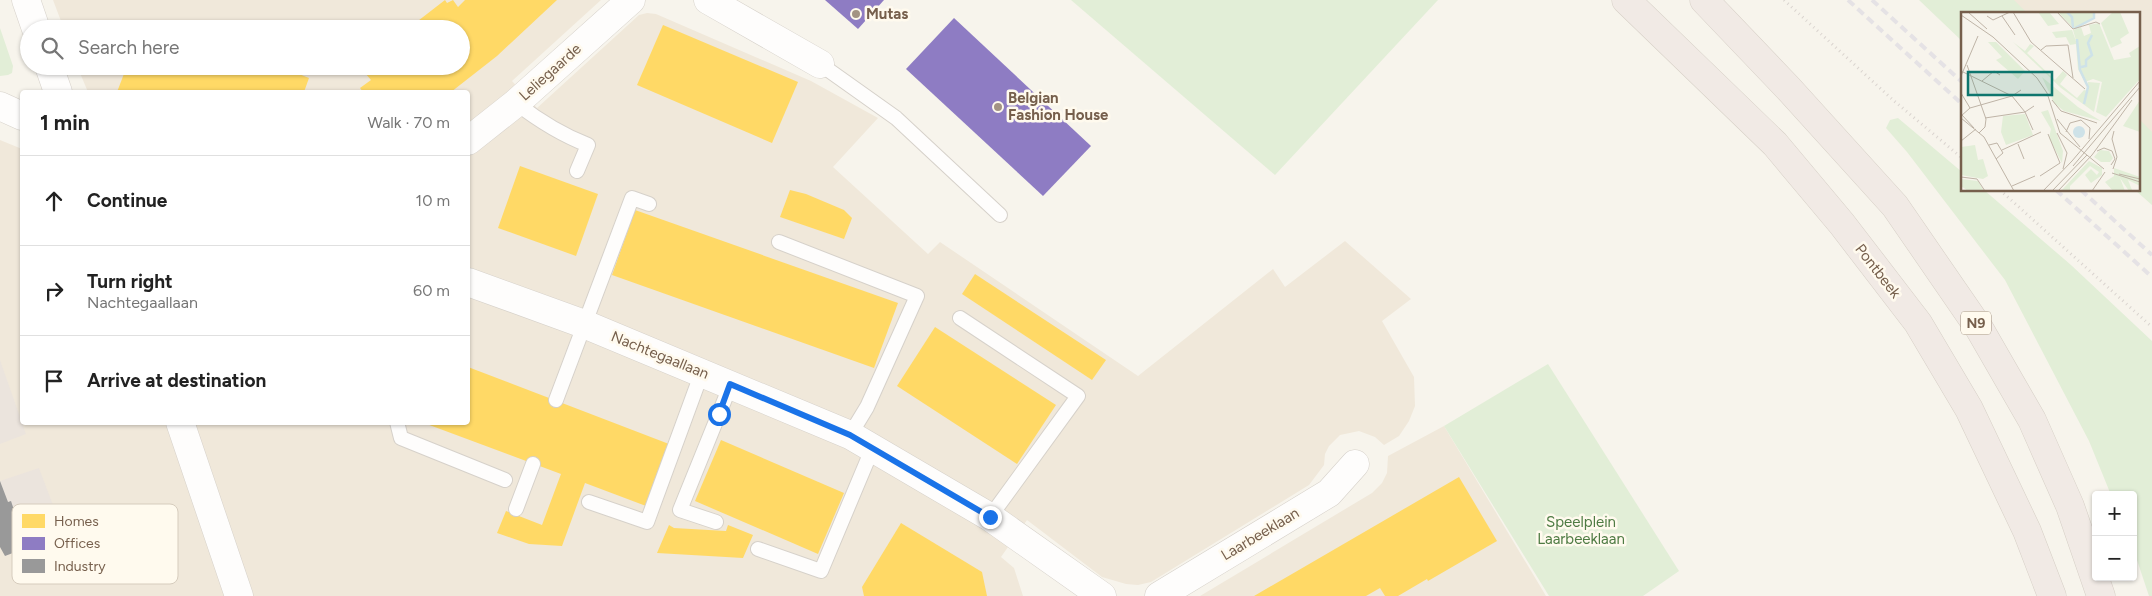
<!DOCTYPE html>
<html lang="en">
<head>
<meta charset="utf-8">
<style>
	:root { --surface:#fff; --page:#f2f2f2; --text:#222; --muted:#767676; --line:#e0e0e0 }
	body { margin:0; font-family:Figtree,sans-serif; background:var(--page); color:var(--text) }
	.controls { position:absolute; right:15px; bottom:15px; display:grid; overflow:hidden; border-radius:5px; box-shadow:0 1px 4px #0004 }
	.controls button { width:45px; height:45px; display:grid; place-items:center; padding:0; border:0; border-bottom:1px solid var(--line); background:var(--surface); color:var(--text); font:25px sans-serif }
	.stop { position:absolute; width:15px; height:15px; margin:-11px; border:4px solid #1a73e8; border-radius:50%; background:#fff }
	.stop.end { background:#1a73e8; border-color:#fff; box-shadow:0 1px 5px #0008 }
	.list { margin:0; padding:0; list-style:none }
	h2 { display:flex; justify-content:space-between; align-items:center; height:65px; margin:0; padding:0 20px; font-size:21px }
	h2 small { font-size:16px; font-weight:400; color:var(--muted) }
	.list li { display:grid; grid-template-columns:32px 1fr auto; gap:15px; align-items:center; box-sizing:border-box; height:90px; padding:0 20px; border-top:1px solid var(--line) }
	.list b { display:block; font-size:19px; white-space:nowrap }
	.list p { margin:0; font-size:16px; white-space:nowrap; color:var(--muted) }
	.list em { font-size:16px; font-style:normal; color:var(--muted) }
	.icon { flex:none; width:28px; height:28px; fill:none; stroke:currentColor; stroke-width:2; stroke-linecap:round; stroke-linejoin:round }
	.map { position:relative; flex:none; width:2152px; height:596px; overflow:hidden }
	.search { position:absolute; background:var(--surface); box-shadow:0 1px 4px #0004; left:20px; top:20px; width:450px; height:55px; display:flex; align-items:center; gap:12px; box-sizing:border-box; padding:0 18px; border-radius:28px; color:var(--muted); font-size:19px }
	.panel { position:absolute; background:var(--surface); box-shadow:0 1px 4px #0004; left:20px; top:90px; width:450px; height:335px; border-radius:5px }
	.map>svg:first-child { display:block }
</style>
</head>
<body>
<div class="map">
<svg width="2152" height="596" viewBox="0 0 2152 596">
	<rect width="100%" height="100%" fill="#f7f4ec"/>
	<g fill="#f0e8da">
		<polygon points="53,0 601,0 512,81 537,108 639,15 647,13 656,14 811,81 878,118 833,167 928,254 940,242 1138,376 1273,269 1285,287 1345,241 1411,299 1382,321 1414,377 1415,406 1409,421 1399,436 1384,445 1375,437 1359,431 1340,435 1329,446 1325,454 1324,465 1309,485 1151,582 1138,585 1126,584 1102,577 1027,520 1001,557 1014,568 1023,596 0,596 0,140 22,149 22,422 468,422 468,92 88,92 77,66 461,66 461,29 64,29"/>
		<polygon points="2013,0 2152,0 2152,136 2138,122 2138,14 2027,14"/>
		<polygon points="1444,426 1546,596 1200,596 1372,493 1382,483 1387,473 1388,456"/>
	</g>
	<g fill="#ebe4dd">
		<polygon points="0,360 26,434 0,444"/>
		<polygon points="39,468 64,534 5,556 0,481"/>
	</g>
	<g fill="#e2eed7">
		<polygon points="1071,0 1438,0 1275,175"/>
		<polygon points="1919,0 2014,0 2028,14 1962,14 1962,41"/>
		<polygon points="0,28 13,66 12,73 8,75 0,76"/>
		<polygon points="1898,118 1962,172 1962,190 1984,190 2071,265 2152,341 2152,596 2149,596 2133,548 2133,495 2111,495 2089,441 2005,280 1907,152 1886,128 1890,120"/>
		<polygon points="2138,118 2152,132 2152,205 2135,190 2138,190"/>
		<polygon points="1548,364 1679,571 1643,596 1549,596 1444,426"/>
	</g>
	<g fill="#ffd966">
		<polygon points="445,0 447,3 453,0 458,7 465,0 557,0 497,56 451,92 363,92 360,88 371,80 365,73 374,66 461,66 461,29 414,29 416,27 414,24"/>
		<polygon points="663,25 798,82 772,143 637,85"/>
		<polygon points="127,66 279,66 309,78 304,92 117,92"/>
		<polygon points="520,166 598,194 576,256 498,228"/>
		<polygon points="790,190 806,194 844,210 852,218 844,239 780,217"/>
		<polygon points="635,210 898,303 874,368 612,275"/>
		<polygon points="975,274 1106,360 1092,380 962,294"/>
		<polygon points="935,327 1056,405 1017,464 897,386"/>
		<polygon points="468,367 669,444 646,506 585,483 562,546 529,544 497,533 506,511 542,525 561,474 424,423 468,422"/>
		<polygon points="721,440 844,493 818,554 695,501"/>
		<polygon points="1459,477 1497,541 1428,581 1427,579 1398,596 1385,596 1380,588 1366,596 1254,596"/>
		<polygon points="901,523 982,572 987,596 864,596 862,587"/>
		<polygon points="669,525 674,528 726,531 728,525 753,535 743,558 657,553"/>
	</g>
	<g fill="#8e7cc3">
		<polygon points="825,0 884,0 858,29"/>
		<polygon points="954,18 1091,146 1043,196 906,69"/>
	</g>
	<polygon fill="#999" points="0,481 8,502 11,501 15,513 17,512 20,530 24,528 31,546 5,556 0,547"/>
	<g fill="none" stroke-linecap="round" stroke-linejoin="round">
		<g stroke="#d6d1ca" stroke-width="16">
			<g id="lane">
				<polyline points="820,64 896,118 1000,215"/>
				<path d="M516 103C538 120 562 135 588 145L577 171"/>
				<polyline points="779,242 917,296 867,407 850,435"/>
				<polyline points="960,318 1078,396 990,517"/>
				<polyline points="556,400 632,198 649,204"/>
				<polyline points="397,422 401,438 505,480"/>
				<polyline points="589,502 647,522 702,372"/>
				<polyline points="516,509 533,464"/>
				<polyline points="716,522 680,510 731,384"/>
				<polyline points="758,549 821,571 873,447"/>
			</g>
		</g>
		<g stroke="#d6d1ca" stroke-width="29">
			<g id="street">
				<polyline points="26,0 36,29"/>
				<polyline points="708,0 820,64"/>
				<polyline points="49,66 58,92"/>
				<polyline points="0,106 22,116"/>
				<polyline points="468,141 516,103 631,0"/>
				<polyline points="468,282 584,324 850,435 990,517 1102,596"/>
				<polyline points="180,422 239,596"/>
				<polyline points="1159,596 1329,493 1355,464"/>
			</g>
		</g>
		<g stroke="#d6cfc6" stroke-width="29">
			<g id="highway">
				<polyline points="1626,0 1775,144 1842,224 1918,323 1969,409 2027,531 2052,596"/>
				<polyline points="1704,0 1788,88 1895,206 1979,328 2032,420 2070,506 2101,596"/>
			</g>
		</g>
		<g stroke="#dad4cf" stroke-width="3" stroke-dasharray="1 4" stroke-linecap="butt">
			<polyline points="1784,0 1893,100 1962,158"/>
			<polyline points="2000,190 2152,327"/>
		</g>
		<use href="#lane" stroke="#fefdfc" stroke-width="14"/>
		<use href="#street" stroke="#fefdfc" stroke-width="28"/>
		<use href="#highway" stroke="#f1eae5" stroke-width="28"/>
		<g stroke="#e5e2e5" stroke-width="4" stroke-dasharray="8 5" stroke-linecap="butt">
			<polyline points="1848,0 1962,104"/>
			<polyline points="1872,0 1962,82"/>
			<polyline points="2056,190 2152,277"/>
			<polyline points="2081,190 2152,255"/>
		</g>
	</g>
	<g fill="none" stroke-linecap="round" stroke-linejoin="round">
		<polyline stroke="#1a73e8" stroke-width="6" points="719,414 730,384 850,435 990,517"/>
	</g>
	<g fill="#a39384" stroke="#fffaee" stroke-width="2">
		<circle cx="856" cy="14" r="5"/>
		<circle cx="998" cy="107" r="5"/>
	</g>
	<g text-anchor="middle" stroke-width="5" stroke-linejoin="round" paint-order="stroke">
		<rect fill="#fffaee" stroke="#9f8e7d" stroke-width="1" x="1961" y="311.5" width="30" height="23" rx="4"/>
		<g font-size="14" font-weight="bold" fill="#765f4c">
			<text x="1976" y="328">N9</text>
		</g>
		<g font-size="15" font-weight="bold" fill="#765f4c" stroke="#fffaee" text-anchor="start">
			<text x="866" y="19">Mutas</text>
			<text x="1008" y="103">Belgian<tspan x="1008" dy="17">Fashion House</tspan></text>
		</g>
		<g font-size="15" fill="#765f4c" stroke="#fffaee">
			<text transform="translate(550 72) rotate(-42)" y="5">Leliegaarde</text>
			<text transform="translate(1878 271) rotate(52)" y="5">Pontbeek</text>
			<text transform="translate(660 355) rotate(22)" y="5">Nachtegaallaan</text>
			<text transform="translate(1260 534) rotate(-31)" y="5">Laarbeeklaan</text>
		</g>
		<g font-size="15" fill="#4e7b43" stroke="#fffaee">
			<text x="1581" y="527">Speelplein<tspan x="1581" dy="17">Laarbeeklaan</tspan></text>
		</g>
	</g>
	<g transform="translate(1961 12)">
		<rect width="179" height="179" fill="#f7f4ec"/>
		<path d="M77 0H88L98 12 87 14ZM97 0 134 1V4L113 17ZM152 0H159L168 21 159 27 161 31 150 36 140 11ZM138 11 153 48 170 45 168 41 179 34V67L145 105 135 100 141 70 132 67 124 70 117 57 115 32 109 33 105 25 95 26 91 20 111 18 116 32 112 18 120 15 123 24 130 21 128 13ZM27 30H35L64 59 57 67 35 48 41 45ZM52 30 64 39 69 32 73 34 66 41 94 68 102 59 106 63 99 72 116 86 123 78 127 79V70L139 71 133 100 100 76ZM81 65 117 95 140 109 103 99 93 91ZM179 88V120L162 114ZM87 98 102 139 101 151 88 126 90 117 80 100ZM64 102 72 123 45 133 40 120 42 104ZM14 133 17 148 22 147 27 164 22 167 0 163V135ZM139 138 148 139 152 146 149 150H140L133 145ZM128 149 141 156V163L130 171 124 163 130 157 136 163 138 160 129 154 109 174V179H100ZM153 156 179 165V174L167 168 171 178 168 179 159 166 164 179H152L144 170 153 164ZM0 167 17 169 23 179H7L0 174Z" fill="#e2eed7"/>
		<path d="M112 120a6 6 0 1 1 12 0a6 6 0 1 1-12 0Z" fill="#cee2e8"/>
		<path fill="none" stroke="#cee2e8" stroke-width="2.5" d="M106 0 111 5 112 16M114 16 133 6V0M116 27 119 58 127 75 123 92M120 55 125 54V48L131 43 127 31 131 23"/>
		<path fill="none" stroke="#bfb4a7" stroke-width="1" d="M7 0 26 17M52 0 70 30 124 77M96 0 112 17 135 10 139 12M0 3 32 25 76 66 86 81 99 121 143 157M26 4 32 8 49 0M41 4 54 23M80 38 85 34 107 33 112 66M6 53 25 107 24 115 18 121M0 59 51 84 64 100 72 118M0 64 17 24M21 69 33 59 39 63M0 81 9 96M91 88 100 99 136 111M1 103 13 116M0 104 9 96 51 84 60 78M0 106 23 125 53 179M24 106 64 100 73 94M96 107 119 135M105 120 109 111 120 108 129 116 128 127M96 121 106 141 102 157M0 129 15 117M57 132 63 147M28 133 36 131 42 141 35 147M41 138 80 120M136 139 143 136 151 139 154 147 150 153M112 154 179 75M152 157 156 145 151 127 153 119M151 161 179 170M158 162 179 167M79 164 99 151 87 122M0 165 16 167 24 179M51 174 74 164M82 179 111 149 179 69M91 179 126 143M97 179 131 143 171 88M131 179 144 160"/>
		<path fill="#0f766e" fill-opacity="0.15" stroke="#0f766e" stroke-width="2.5" d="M7 60H91V83H7Z"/>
		<rect width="179" height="179" fill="none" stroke="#765f4c" stroke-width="2.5"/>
	</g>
	<rect x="12" y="504" width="166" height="80" rx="8" fill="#fffaee" stroke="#d6ccbd" stroke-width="1"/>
	<rect x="22" y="514" width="23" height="14" fill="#ffd966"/>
	<rect x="22" y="537" width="23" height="13" fill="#8e7cc3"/>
	<rect x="22" y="559" width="23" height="14" fill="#999"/>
	<g font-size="14" fill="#765f4c">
		<text x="54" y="526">Homes</text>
		<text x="54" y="548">Offices</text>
		<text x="54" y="571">Industry</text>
	</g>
</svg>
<div class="controls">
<button>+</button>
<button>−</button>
</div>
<div class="stop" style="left:719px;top:414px"></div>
<div class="stop end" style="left:990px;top:517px"></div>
<div class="search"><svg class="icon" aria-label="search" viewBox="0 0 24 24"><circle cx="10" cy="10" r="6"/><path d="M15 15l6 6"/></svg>Search here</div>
<section class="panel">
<h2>1 min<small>Walk · 70 m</small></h2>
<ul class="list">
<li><svg class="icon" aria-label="ahead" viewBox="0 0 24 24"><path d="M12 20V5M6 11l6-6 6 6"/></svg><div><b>Continue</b></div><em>10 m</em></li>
<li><svg class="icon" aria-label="right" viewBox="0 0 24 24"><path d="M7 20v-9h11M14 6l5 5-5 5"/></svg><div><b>Turn right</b><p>Nachtegaallaan</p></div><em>60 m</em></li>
<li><svg class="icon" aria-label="arrive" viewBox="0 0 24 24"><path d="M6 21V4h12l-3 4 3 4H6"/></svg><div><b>Arrive at destination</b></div></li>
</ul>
</section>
</div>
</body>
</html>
